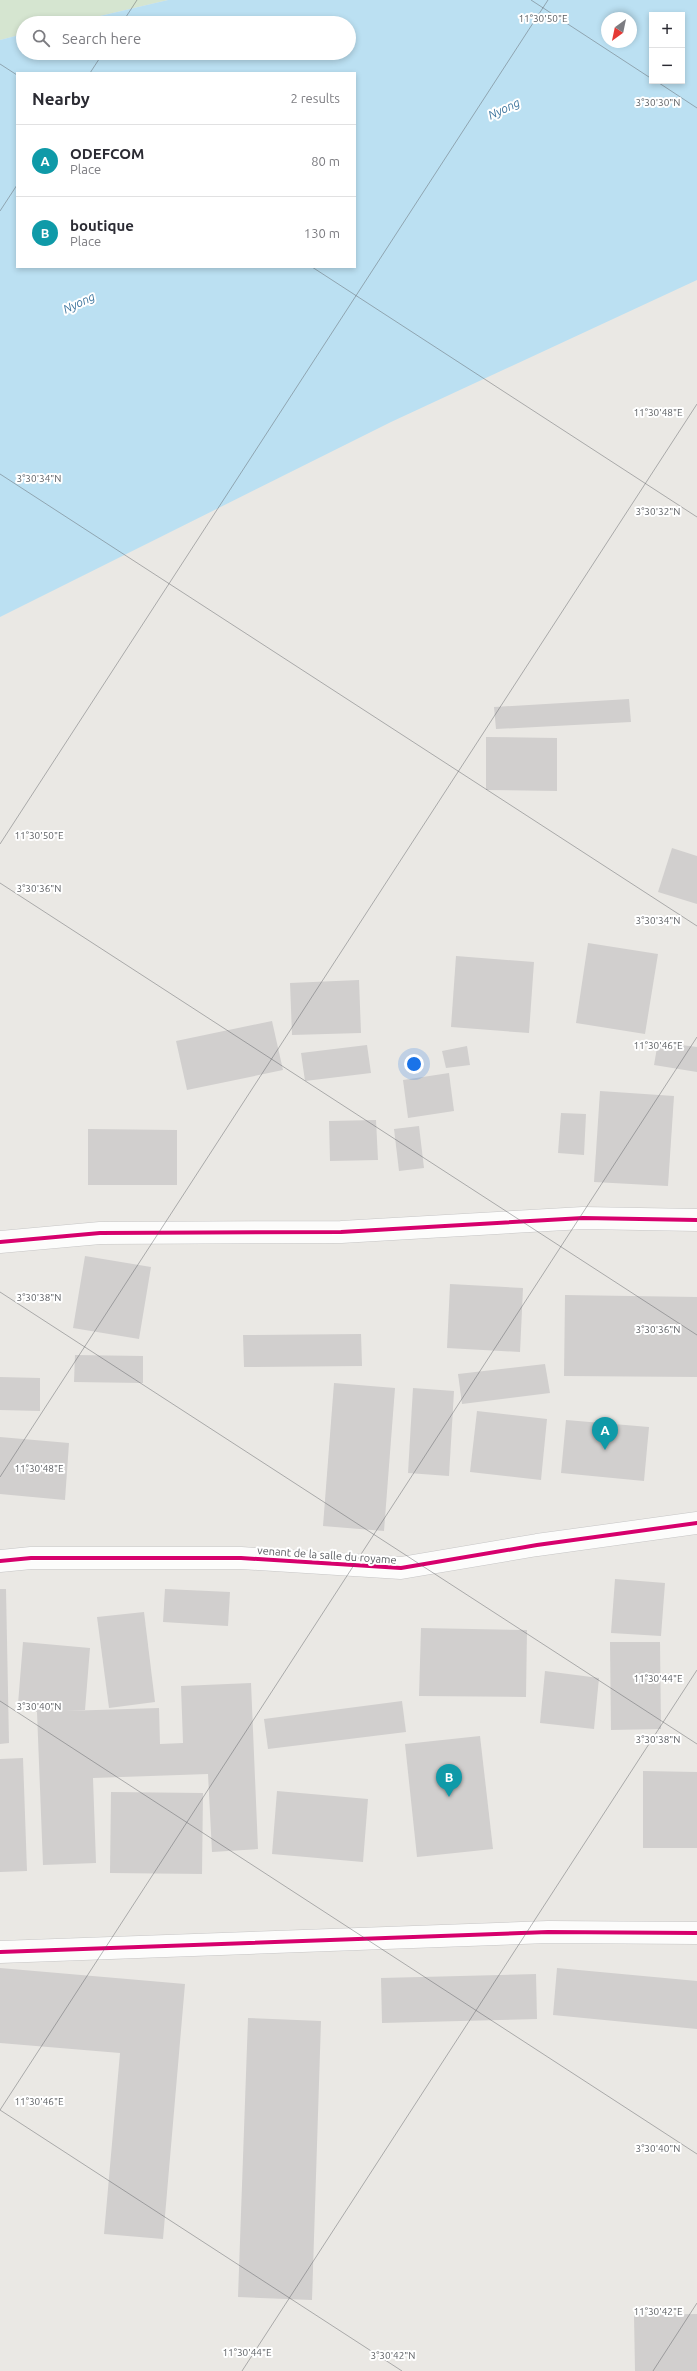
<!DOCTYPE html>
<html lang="en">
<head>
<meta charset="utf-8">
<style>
	:root { --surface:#fff; --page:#f7f7f7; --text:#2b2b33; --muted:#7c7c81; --line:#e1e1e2; --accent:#8d8e90 }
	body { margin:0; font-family:Ubuntu,sans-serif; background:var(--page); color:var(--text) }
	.controls { position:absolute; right:12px; top:12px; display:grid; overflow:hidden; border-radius:0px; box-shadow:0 2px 6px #0003 }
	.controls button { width:36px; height:36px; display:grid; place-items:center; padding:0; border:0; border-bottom:1px solid var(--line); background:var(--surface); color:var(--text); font:20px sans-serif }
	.compass { position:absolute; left:601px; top:12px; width:36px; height:36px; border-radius:50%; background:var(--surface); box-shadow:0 2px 6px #0003; rotate:213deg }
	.you { position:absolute; left:414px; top:1064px; width:14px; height:14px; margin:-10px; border:3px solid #fff; border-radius:50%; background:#1a73e8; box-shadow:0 0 0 6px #1a73e833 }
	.badge { display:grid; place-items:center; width:26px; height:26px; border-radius:50%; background:var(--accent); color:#fff; font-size:13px; font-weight:700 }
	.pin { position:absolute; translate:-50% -33px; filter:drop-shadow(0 1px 2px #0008) }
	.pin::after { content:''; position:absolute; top:21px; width:14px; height:12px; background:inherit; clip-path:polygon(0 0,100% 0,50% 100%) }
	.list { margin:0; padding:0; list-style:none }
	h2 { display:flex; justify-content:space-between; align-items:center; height:52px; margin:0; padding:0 16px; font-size:17px }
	h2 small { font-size:13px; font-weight:400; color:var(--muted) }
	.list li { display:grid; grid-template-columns:26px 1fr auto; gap:12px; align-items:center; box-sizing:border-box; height:72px; padding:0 16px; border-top:1px solid var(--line) }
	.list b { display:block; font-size:15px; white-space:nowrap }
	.list p { margin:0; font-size:13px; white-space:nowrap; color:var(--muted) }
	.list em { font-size:13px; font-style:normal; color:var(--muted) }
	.icon { flex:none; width:22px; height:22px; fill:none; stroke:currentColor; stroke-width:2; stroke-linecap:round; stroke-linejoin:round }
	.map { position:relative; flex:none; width:697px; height:2371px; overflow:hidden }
	.search { position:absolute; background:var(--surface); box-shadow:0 2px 6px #0003; left:16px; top:16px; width:340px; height:44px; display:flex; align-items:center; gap:10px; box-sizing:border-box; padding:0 14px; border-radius:22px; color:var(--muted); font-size:15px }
	.panel { position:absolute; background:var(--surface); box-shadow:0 2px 6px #0003; left:16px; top:72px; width:340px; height:196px; border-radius:0px }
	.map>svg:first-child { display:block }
</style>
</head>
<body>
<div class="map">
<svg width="697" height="2371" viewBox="0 0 697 2371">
	<rect width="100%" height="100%" fill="#eae8e4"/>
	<polygon fill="#d5e5d0" points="0,0 168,0 70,23 23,23 23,34 0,40"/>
	<path fill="#bbe0f2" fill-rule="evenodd" d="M168 0H697V280L391 422 0 617V40L23 34V53H349V23H70ZM652 15H682V81H652ZM607 18H631V42H607ZM17 73H355V267H17Z"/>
	<g fill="#d1cfce">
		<polygon points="629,699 631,722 496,729 494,707"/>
		<polygon points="486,737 557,738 557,791 486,790"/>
		<polygon points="672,848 697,856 697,904 658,892"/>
		<polygon points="588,943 658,954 645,1034 576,1023"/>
		<polygon points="456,956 534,962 529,1033 451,1027"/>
		<polygon points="359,980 361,1033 292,1035 290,983"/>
		<polygon points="272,1021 283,1070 187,1090 176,1041"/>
		<polygon points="658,1042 697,1047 697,1072 654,1065"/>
		<polygon points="367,1045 371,1073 305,1081 301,1053"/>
		<polygon points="467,1046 470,1065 446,1068 442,1051"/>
		<polygon points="449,1073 454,1111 408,1118 403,1080"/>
		<polygon points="600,1091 674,1096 668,1186 594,1182"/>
		<polygon points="561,1113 586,1114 584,1155 558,1153"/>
		<polygon points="376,1120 378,1160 330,1161 329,1121"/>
		<polygon points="419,1126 424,1168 399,1171 394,1129"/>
		<polygon points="88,1129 177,1130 177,1185 88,1185"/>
		<polygon points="85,1256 151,1267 139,1339 73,1328"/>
		<polygon points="450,1284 523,1288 520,1352 447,1348"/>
		<polygon points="565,1295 697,1297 697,1377 564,1376"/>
		<polygon points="361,1334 362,1366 244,1367 243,1335"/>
		<polygon points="75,1355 143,1356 143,1383 74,1382"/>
		<polygon points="545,1364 550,1393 462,1404 458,1374"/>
		<polygon points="0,1377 40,1378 40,1411 0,1410"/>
		<polygon points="334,1383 395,1388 384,1531 323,1526"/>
		<polygon points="413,1388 454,1391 449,1476 408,1473"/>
		<polygon points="477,1411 547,1419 541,1480 470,1472"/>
		<polygon points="566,1420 649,1427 644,1481 561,1473"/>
		<polygon points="0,1437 69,1443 65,1500 0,1494"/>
		<polygon points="615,1579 665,1583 661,1636 611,1633"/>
		<polygon points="0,1589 6,1589 9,1743 0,1744"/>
		<polygon points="165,1589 230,1592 228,1626 163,1622"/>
		<polygon points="144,1612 155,1702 109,1708 97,1617"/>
		<polygon points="421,1628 527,1630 526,1697 419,1696"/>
		<polygon points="23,1642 90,1648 85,1710 65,1711 159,1708 160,1744 183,1743 181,1686 251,1683 258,1849 212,1852 208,1774 93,1778 96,1863 43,1865 37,1712 18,1704"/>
		<polygon points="610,1642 660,1642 661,1729 611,1730"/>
		<polygon points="545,1671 599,1678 594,1729 540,1723"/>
		<polygon points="402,1701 406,1732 268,1749 264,1719"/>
		<polygon points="480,1736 493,1849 417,1857 405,1744"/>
		<polygon points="23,1758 27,1871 0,1872 0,1759"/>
		<polygon points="643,1771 697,1772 697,1848 643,1848"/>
		<polygon points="277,1791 368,1799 363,1862 272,1854"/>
		<polygon points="111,1792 203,1793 202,1874 110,1873"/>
		<polygon points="0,1968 185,1984 163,2239 104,2234 120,2053 0,2043"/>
		<polygon points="557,1968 697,1981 697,2029 553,2015"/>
		<polygon points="536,1974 537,2019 382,2023 381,1978"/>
		<polygon points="248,2018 321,2021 312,2300 238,2297"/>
		<polygon points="697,2314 697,2371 635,2371 634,2315"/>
	</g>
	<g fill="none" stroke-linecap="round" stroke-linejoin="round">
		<g stroke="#c6c5c5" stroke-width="23">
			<g id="minor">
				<polyline points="0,1242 100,1233 341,1232 583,1218 697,1220"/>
				<polyline points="0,1561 31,1558 241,1558 401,1568 537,1545 697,1523"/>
				<polyline points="0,1952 548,1932 697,1933"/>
			</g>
		</g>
		<use href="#minor" stroke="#fcfcfb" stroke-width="22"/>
		<g stroke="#fff" stroke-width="6">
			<g id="cycleway">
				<polyline points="0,1242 100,1233 341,1232 583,1218 697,1220"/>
				<polyline points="0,1561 31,1558 241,1558 401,1568 537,1545 697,1523"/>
				<polyline points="0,1952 548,1932 697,1933"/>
			</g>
		</g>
		<use href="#cycleway" stroke="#d6006c" stroke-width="4"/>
	</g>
	<path fill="none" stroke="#5b5e62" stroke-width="1" stroke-opacity="0.45" d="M531 0 652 79M122 23 137 0M0 64 17 75M90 73 103 53M656 81 697 108M0 211 17 185M312 267 697 517M0 474 697 926M0 844 548 0M0 883 697 1335M0 1292 697 1744M0 1477 697 404M0 1701 697 2154M0 2110 697 1037M0 2110 402 2371M242 2371 697 1670M653 2371 697 2303"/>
	<g text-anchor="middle" stroke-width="4" stroke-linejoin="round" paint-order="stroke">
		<g font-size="11" fill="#5b5e62" stroke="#fff">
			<text transform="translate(327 1555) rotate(4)" y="4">venant de la salle du royame</text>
		</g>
		<g font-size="12" font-style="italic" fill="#4379a0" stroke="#fff">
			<text transform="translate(504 109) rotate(-25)" y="4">Nyong</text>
			<text transform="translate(79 303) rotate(-25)" y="4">Nyong</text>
		</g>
	</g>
	<g font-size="10" text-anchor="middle" fill="#5b5e62" stroke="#fff" stroke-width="4" stroke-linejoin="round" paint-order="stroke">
		<text x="543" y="22">11°30'50"E</text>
		<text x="658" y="106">3°30'30"N</text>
		<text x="658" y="416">11°30'48"E</text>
		<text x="39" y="482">3°30'34"N</text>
		<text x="658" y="515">3°30'32"N</text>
		<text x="39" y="839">11°30'50"E</text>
		<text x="39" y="892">3°30'36"N</text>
		<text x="658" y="924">3°30'34"N</text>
		<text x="658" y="1049">11°30'46"E</text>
		<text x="39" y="1301">3°30'38"N</text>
		<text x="658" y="1333">3°30'36"N</text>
		<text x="39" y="1472">11°30'48"E</text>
		<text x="658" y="1682">11°30'44"E</text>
		<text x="39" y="1710">3°30'40"N</text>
		<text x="658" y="1743">3°30'38"N</text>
		<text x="39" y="2105">11°30'46"E</text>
		<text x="658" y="2152">3°30'40"N</text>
		<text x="658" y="2315">11°30'42"E</text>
		<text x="247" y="2356">11°30'44"E</text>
		<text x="393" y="2359">3°30'42"N</text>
	</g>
</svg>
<div class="controls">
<button>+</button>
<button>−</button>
</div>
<svg class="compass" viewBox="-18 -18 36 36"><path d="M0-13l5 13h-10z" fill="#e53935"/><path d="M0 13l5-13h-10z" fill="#7c7c81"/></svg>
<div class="you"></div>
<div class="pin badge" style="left:605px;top:1450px;background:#0f9aa8">A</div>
<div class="pin badge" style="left:449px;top:1797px;background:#0f9aa8">B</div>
<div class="search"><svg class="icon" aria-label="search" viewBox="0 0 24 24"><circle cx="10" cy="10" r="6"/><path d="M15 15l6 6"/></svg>Search here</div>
<section class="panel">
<h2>Nearby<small>2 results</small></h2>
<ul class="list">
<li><span class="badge" style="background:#0f9aa8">A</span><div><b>ODEFCOM</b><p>Place</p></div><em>80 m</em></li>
<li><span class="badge" style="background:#0f9aa8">B</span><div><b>boutique</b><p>Place</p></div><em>130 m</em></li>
</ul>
</section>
</div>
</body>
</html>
